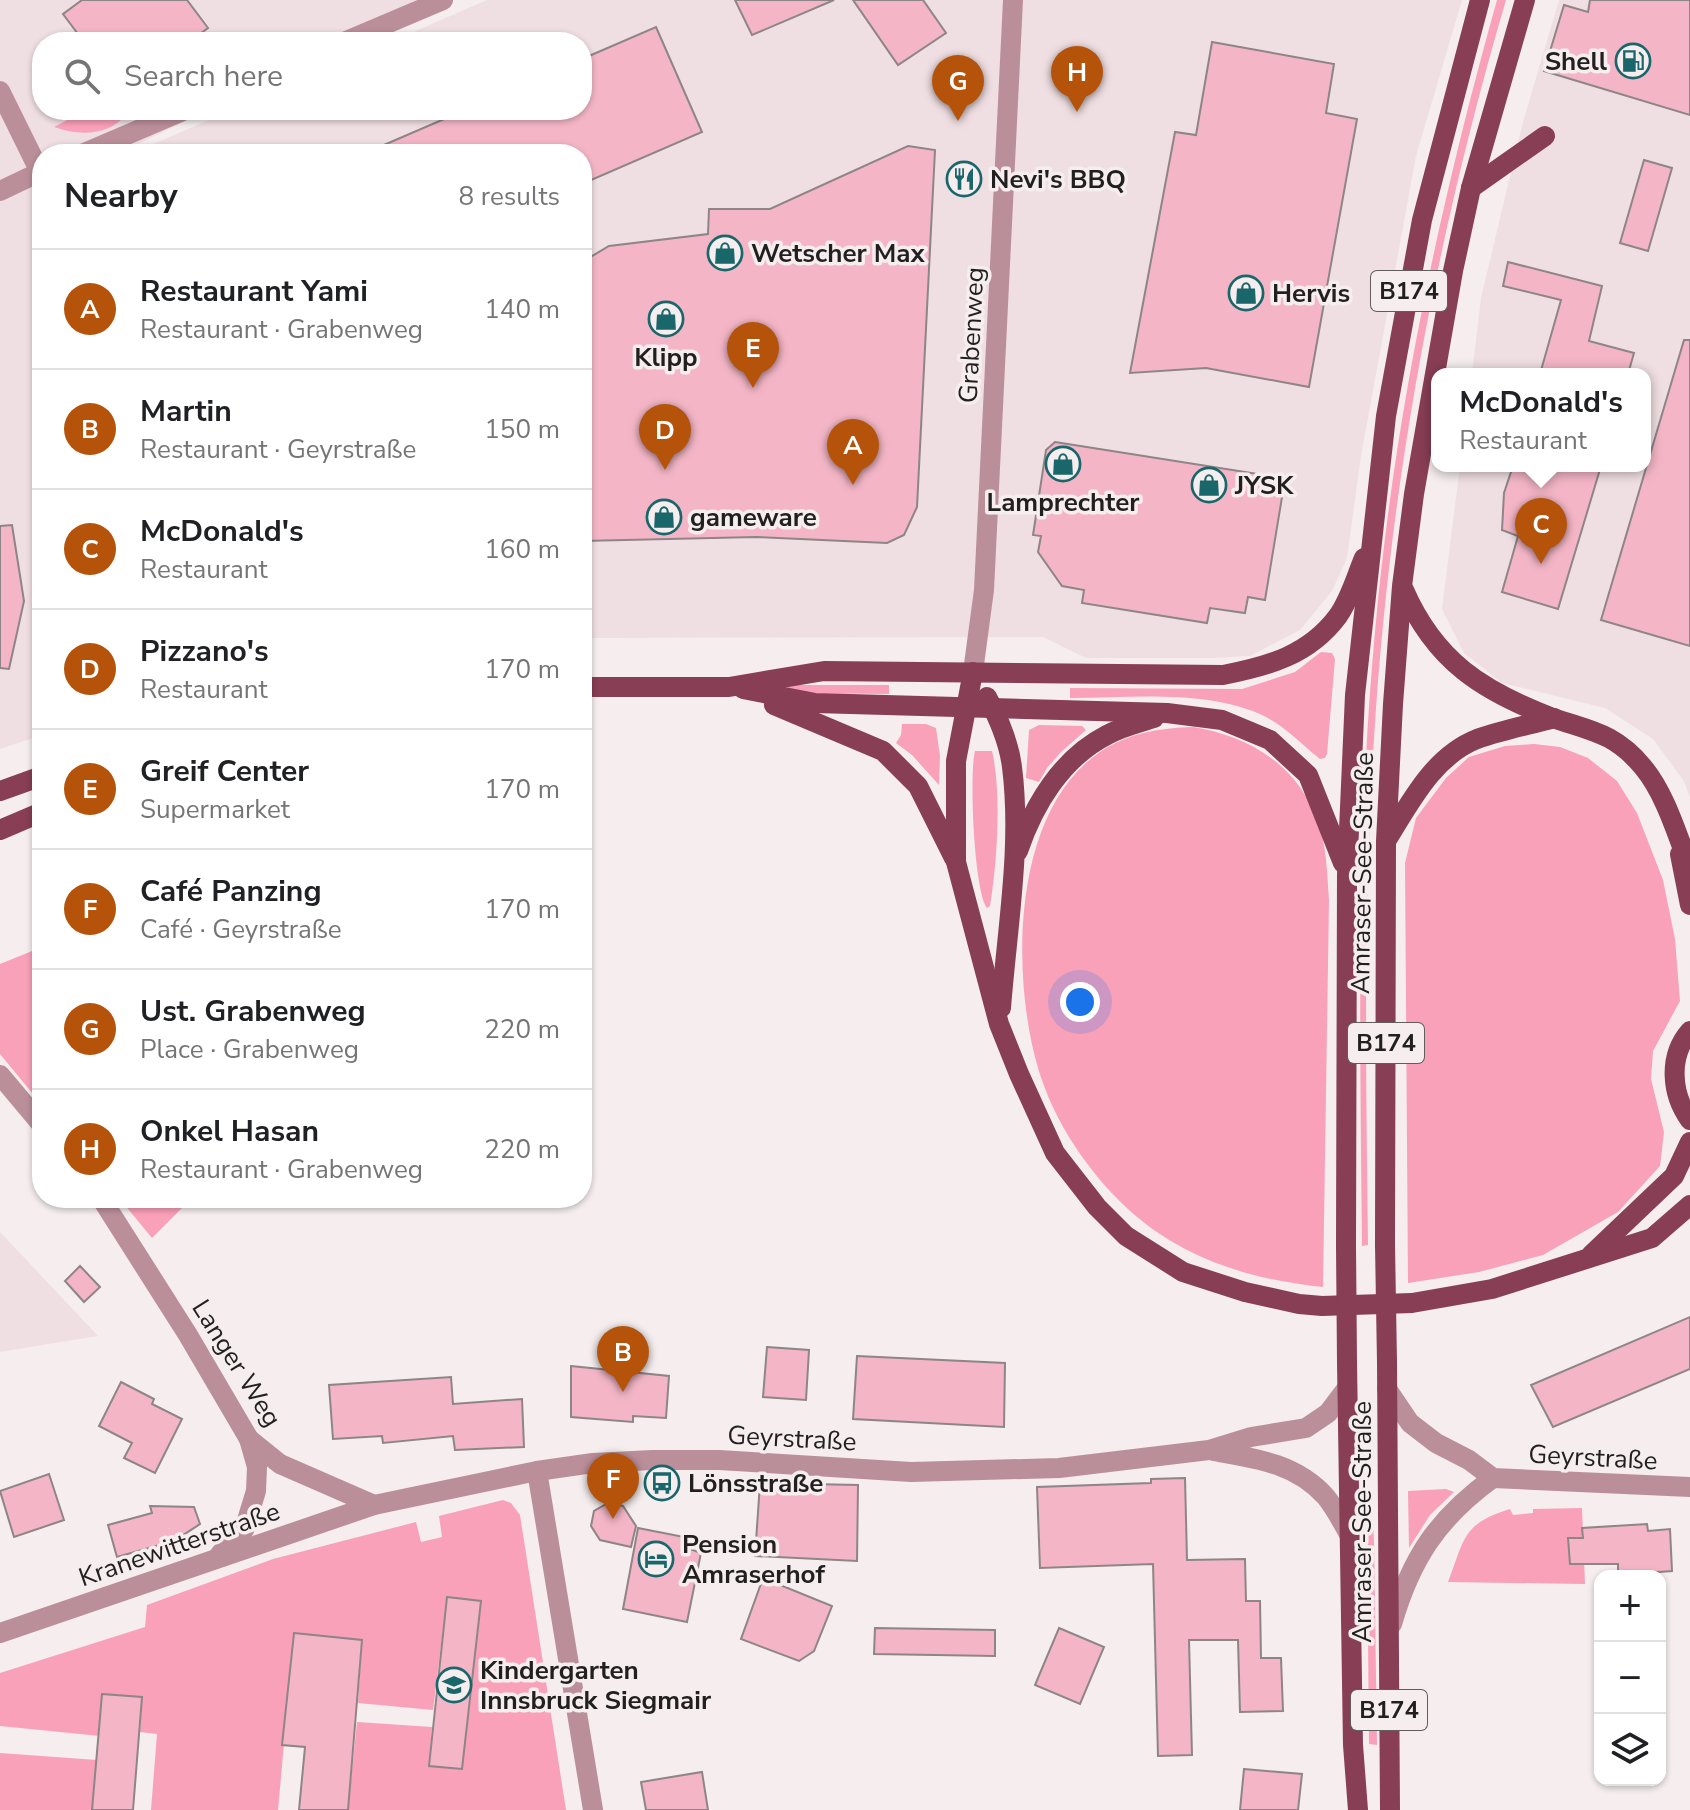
<!DOCTYPE html>
<html lang="en">
<head>
<meta charset="utf-8">
<style>
	:root { --surface:#fff; --page:#f2f2f2; --text:#202124; --muted:#757577; --line:#e0e0e0; --accent:#b45309 }
	body { margin:0; font-family:"Nunito Sans",sans-serif; background:var(--page); color:var(--text) }
	.controls { position:absolute; right:24px; bottom:24px; display:grid; overflow:hidden; border-radius:16px; box-shadow:0 2px 6px #0004 }
	.controls button { width:72px; height:72px; display:grid; place-items:center; padding:0; border:0; border-bottom:2px solid var(--line); background:var(--surface); color:var(--text); font:40px sans-serif }
	.you { position:absolute; left:1080px; top:1002px; width:28px; height:28px; margin:-20px; border:6px solid #fff; border-radius:50%; background:#1a73e8; box-shadow:0 0 0 12px #1a73e833 }
	.badge { display:grid; place-items:center; width:52px; height:52px; border-radius:50%; background:var(--accent); color:#fff; font-size:26px; font-weight:700 }
	.pin { position:absolute; translate:-50% -66px; filter:drop-shadow(0 2px 4px #0008) }
	.pin::after { content:''; position:absolute; top:42px; width:28px; height:24px; background:inherit; clip-path:polygon(0 0,100% 0,50% 100%) }
	.popup { position:absolute; left:1431px; top:368px; width:220px; height:104px; box-sizing:border-box; display:grid; place-content:center; border-radius:16px; background:var(--surface); filter:drop-shadow(0 2px 6px #0005); font-size:26px; white-space:nowrap; color:var(--muted) }
	.popup b { font-size:30px; color:var(--text) }
	.popup::after { content:''; position:absolute; left:50%; top:100%; margin-left:-16px; border:16px solid transparent; border-top-color:var(--surface) }
	.list { margin:0; padding:0; list-style:none }
	h2 { display:flex; justify-content:space-between; align-items:center; height:104px; margin:0; padding:0 32px; font-size:34px }
	h2 small { font-size:26px; font-weight:400; color:var(--muted) }
	.list li { display:grid; grid-template-columns:52px 1fr auto; gap:24px; align-items:center; box-sizing:border-box; height:120px; padding:0 32px; border-top:2px solid var(--line) }
	.list b { display:block; font-size:30px; white-space:nowrap }
	.list p { margin:0; font-size:26px; white-space:nowrap; color:var(--muted) }
	.list em { font-size:26px; font-style:normal; color:var(--muted) }
	.icon { flex:none; width:44px; height:44px; fill:none; stroke:currentColor; stroke-width:2; stroke-linecap:round; stroke-linejoin:round }
	.map { position:relative; flex:none; width:1690px; height:1810px; overflow:hidden }
	.search { position:absolute; background:var(--surface); box-shadow:0 2px 6px #0004; left:32px; top:32px; width:560px; height:88px; display:flex; align-items:center; gap:20px; box-sizing:border-box; padding:0 28px; border-radius:32px; color:var(--muted); font-size:30px }
	.panel { position:absolute; background:var(--surface); box-shadow:0 2px 6px #0004; left:32px; top:144px; width:560px; height:1064px; border-radius:32px }
	.map>svg:first-child { display:block }
</style>
</head>
<body>
<div class="map">
<svg width="1690" height="1810" viewBox="0 0 1690 1810">
	<rect width="100%" height="100%" fill="#f5edee"/>
	<g fill="#f0dfe2">
		<polygon points="0,0 433,0 347,42 42,42 42,110 208,110 118,154 42,154 42,735 0,749"/>
		<polygon points="487,0 1462,0 1416,156 1361,456 1347,558 1332,591 1300,630 1250,656 1214,658 1086,658 1043,637 582,638 582,154 130,154 232,110 582,110 582,42 390,42"/>
		<polygon points="1559,0 1690,0 1690,798 1684,781 1653,739 1605,708 1502,683 1464,653 1442,609 1460,466 1645,466 1645,374 1472,374 1481,298 1523,122"/>
		<polygon points="0,1232 98,1336 0,1352"/>
	</g>
	<g fill="#f9a1b9">
		<path d="M1497 0H1506C1435 241 1389 489 1374 739 1363 908 1366 1077 1368 1245L1362 1246C1360 1041 1356 836 1375 632 1394 418 1439 207 1497 0Z"/>
		<path d="M79 114 98 117 126 114C111 136 78 136 54 127Z"/>
		<path d="M1321 652 1332 653 1335 659 1327 754 1325 758 1320 759C1302 745 1287 728 1266 717 1209 689 1133 698 1070 698V688L1242 689 1295 672Z"/>
		<polygon points="788,685 889,685 889,694 788,693"/>
		<polygon points="902,724 926,724 936,728 940,756 939,785 912,755 896,743 901,735"/>
		<polygon points="1039,725 1082,726 1086,730 1061,752 1047,768 1039,782 1026,778 1029,730"/>
		<path d="M1193 727C1248 736 1297 764 1317 820 1327 845 1327 874 1329 900L1323 1287C1252 1280 1183 1259 1129 1210 1088 1172 1054 1122 1038 1068 1011 976 1011 812 1100 752 1128 733 1160 728 1193 727Z"/>
		<polygon points="1534,744 1560,747 1588,758 1617,781 1637,813 1663,880 1675,939 1680,1001 1653,1051 1651,1079 1664,1132 1660,1166 1618,1212 1543,1255 1479,1272 1408,1283 1405,863 1416,818 1446,778 1469,757 1505,746"/>
		<path d="M975 751H992C1002 794 997 862 990 906L987 908C974 893 969 773 975 751Z"/>
		<polygon points="42,947 42,1105 0,1054 0,964"/>
		<polygon points="119,1198 192,1198 152,1238"/>
		<polygon points="1446,1489 1454,1492 1430,1515 1409,1548 1408,1491"/>
		<polygon points="503,1500 511,1503 520,1515 566,1810 348,1810 357,1722 432,1727 429,1766 462,1769 481,1601 447,1597 433,1710 358,1703 362,1640 294,1634 278,1810 151,1810 157,1734 140,1732 142,1697 102,1694 100,1736 0,1726 0,1673 145,1627 147,1605 273,1559 416,1522 421,1542 442,1537 439,1516"/>
		<path d="M1582 1508 1585 1584 1448 1582C1465 1538 1462 1524 1510 1509L1513 1515 1533 1513V1509Z"/>
		<polygon points="1373,1522 1374,1543 1377,1745 1369,1744 1367,1523"/>
		<polygon points="0,1753 97,1760 92,1810 0,1810"/>
	</g>
	<g fill="#f4b6c6" stroke="#8d8587" stroke-width="2">
		<polygon points="82,0 187,0 208,28 189,42 84,42 63,14"/>
		<polygon points="735,0 834,0 752,35"/>
		<polygon points="853,0 923,0 946,33 898,65"/>
		<polygon points="1590,0 1690,0 1690,115 1544,71 1564,5 1588,12"/>
		<polygon points="656,27 702,132 582,184 582,154 363,154 465,110 582,110 582,59"/>
		<polygon points="1212,42 1334,64 1326,113 1357,119 1309,387 1206,368 1130,373 1175,132 1196,135"/>
		<polygon points="908,146 935,150 917,507 904,535 887,543 756,537 582,541 582,262 609,246 708,234 709,209 770,209"/>
		<polygon points="1644,160 1672,168 1648,251 1620,243"/>
		<polygon points="1508,262 1602,286 1589,341 1634,353 1628,374 1540,374 1561,300 1503,286"/>
		<polygon points="1684,340 1690,340 1690,646 1601,620"/>
		<polygon points="1055,442 1277,477 1284,485 1265,600 1248,597 1245,613 1210,608 1207,623 1082,603 1084,590 1062,586 1038,552 1041,536 1033,535 1046,450"/>
		<polygon points="1513,466 1601,466 1558,609 1502,592 1518,536 1502,530 1504,493"/>
		<polygon points="12,525 24,601 9,669 0,668 0,526"/>
		<polygon points="80,1266 100,1287 84,1302 65,1281"/>
		<polygon points="1690,1317 1690,1369 1553,1427 1531,1385"/>
		<polygon points="767,1347 809,1350 806,1400 763,1397"/>
		<polygon points="857,1356 1005,1363 1004,1427 853,1419"/>
		<polygon points="571,1366 669,1376 666,1418 633,1416 633,1422 571,1417"/>
		<polygon points="451,1377 453,1404 522,1399 524,1447 455,1450 453,1436 383,1443 382,1436 333,1439 329,1385"/>
		<polygon points="121,1382 154,1399 152,1404 182,1419 155,1473 124,1458 132,1443 99,1426"/>
		<polygon points="49,1474 64,1520 14,1537 0,1491"/>
		<polygon points="1185,1478 1187,1560 1245,1559 1246,1601 1260,1601 1261,1658 1281,1658 1283,1711 1240,1712 1238,1640 1189,1640 1192,1755 1158,1756 1153,1564 1040,1568 1037,1487 1151,1483 1151,1479"/>
		<polygon points="760,1483 858,1485 857,1561 755,1556"/>
		<polygon points="608,1503 623,1506 636,1526 631,1547 600,1540 591,1526 594,1511"/>
		<polygon points="150,1506 194,1507 200,1524 174,1541 117,1557 108,1525 152,1513"/>
		<polygon points="1647,1524 1648,1531 1670,1529 1672,1571 1618,1575 1618,1564 1570,1564 1568,1538 1583,1538 1582,1528"/>
		<polygon points="638,1528 684,1537 682,1546 701,1553 687,1622 623,1609"/>
		<polygon points="763,1578 832,1606 814,1651 799,1661 741,1639"/>
		<polygon points="447,1597 481,1601 462,1769 429,1766"/>
		<polygon points="875,1628 995,1630 995,1656 874,1654"/>
		<polygon points="1059,1628 1104,1647 1080,1704 1035,1685"/>
		<polygon points="294,1633 362,1640 348,1810 299,1810 305,1747 282,1745"/>
		<polygon points="102,1694 142,1697 133,1810 92,1810"/>
		<polygon points="1244,1769 1302,1774 1298,1810 1240,1810"/>
		<polygon points="702,1772 708,1810 646,1810 641,1782"/>
	</g>
	<g fill="none" stroke-linecap="round" stroke-linejoin="round">
		<g stroke="#bb8f9a" stroke-width="20">
			<polyline points="344,42 443,0"/>
			<polyline points="0,91 40,172"/>
			<polyline points="82,154 185,110"/>
			<polyline points="0,191 42,171"/>
			<polyline points="973,672 984,590 1013,0"/>
			<polyline points="0,1075 42,1125"/>
			<polyline points="101,1198 188,1335 249,1439 280,1464 374,1505"/>
			<polyline points="1387,1389 1410,1423 1436,1443 1469,1460 1493,1478 1690,1487"/>
			<path d="M1213 1451C1254 1458 1296 1463 1326 1497 1335 1508 1342 1522 1349 1534"/>
			<polyline points="537,1471 593,1810"/>
			<polyline points="220,1554 244,1530 256,1491 257,1467 249,1439"/>
			<path d="M1392 1624C1411 1558 1438 1518 1493 1478"/>
			<polyline points="0,1633 374,1505 537,1471 593,1463 652,1460 719,1460 911,1472 1059,1468 1209,1450 1251,1437 1306,1428 1328,1413 1347,1388"/>
		</g>
		<g stroke="#883e55" stroke-width="20">
			<polyline points="1471,188 1545,136"/>
			<path d="M1404 590C1435 661 1482 691 1553 718 1591 731 1615 733 1643 767 1666 795 1677 835 1690 868"/>
			<polyline points="973,672 956,761 956,862 999,1024 1019,1074 1055,1153 1097,1207 1126,1236 1183,1272 1245,1292 1299,1304 1322,1306 1412,1303 1492,1289 1652,1238 1690,1205"/>
			<path d="M582 687H729L824 671 1223 675C1269 666 1309 655 1338 616 1350 599 1356 577 1364 558"/>
			<polyline points="743,689 815,703 1167,713 1222,720 1270,740 1308,775 1343,863"/>
			<path d="M987 697C999 719 1009 743 1012 767 1022 846 1007 929 1001 1008"/>
			<polyline points="774,705 883,751 918,786 954,858"/>
			<polyline points="0,791 42,776"/>
			<polyline points="0,830 42,812"/>
			<path d="M1388 838C1411 801 1434 756 1477 739 1502 730 1529 725 1554 718"/>
			<path d="M1018 851C1034 804 1062 758 1107 735 1121 727 1138 723 1154 718"/>
			<polyline points="1680,854 1690,905"/>
			<path d="M1690 1031C1668 1056 1671 1094 1690 1120"/>
			<polyline points="1385,1245 1386,841 1393,704 1402,586 1414,494 1453,271 1471,188 1525,0"/>
			<polyline points="1346,1246 1347,875 1355,695 1386,416 1422,220 1480,0"/>
			<polyline points="1591,1255 1674,1176 1690,1142"/>
			<polyline points="1347,1362 1353,1745 1358,1810"/>
			<polyline points="1387,1362 1390,1810"/>
		</g>
		<g stroke="#883e55" stroke-width="20">
			<polyline points="1385,1245 1387,1362"/>
			<polyline points="1346,1246 1347,1362"/>
		</g>
	</g>
	<defs>
		<g id="fuel-ring" transform="scale(1.8)"><circle r="9.5" fill="#f5edee" stroke="#19676b" stroke-width="1.5"/><path d="M-5.5-6h7V0h2V4h1.3V-2.5L3-4.5l.8-.8L6-3V5H2.5V1h-1V6h-7ZM-4.2-4.7v3.2H.2V-4.7Z" fill="#19676b"/></g>
		<g id="restaurant-ring" transform="scale(1.8)"><circle r="9.5" fill="#f5edee" stroke="#19676b" stroke-width="1.5"/><path d="M-5-6h1v4h1v-4h1v4h1v-4h1v5L-1.5 .5V6h-2V.5L-5-1ZM5-6V6H3V1.5H1.5Q1.5-4 5-6Z" fill="#19676b"/></g>
		<g id="shop-ring" transform="scale(1.8)"><circle r="9.5" fill="#f5edee" stroke="#19676b" stroke-width="1.5"/><path d="M-5-2.5h2.3a2.7 3.5 0 0 1 5.4 0H5L5.5 6h-11ZM-1.5-2.5h3a1.5 2.3 0 0 0-3 0Z" fill="#19676b"/></g>
		<g id="bus-ring" transform="scale(1.8)"><circle r="9.5" fill="#f5edee" stroke="#19676b" stroke-width="1.5"/><path d="M-5-6H5V4H4V6H2V4H-2V6H-4V4H-5ZM-3.5-4V0h7V-4ZM-3.5 1.2v1.5H-2V1.2ZM2 1.2v1.5H3.5V1.2Z" fill="#19676b"/></g>
		<g id="hotel-ring" transform="scale(1.8)"><circle r="9.5" fill="#f5edee" stroke="#19676b" stroke-width="1.5"/><path d="M-6-4.5h1.5V1H6V5H4.5V3h-9V5H-6ZM-4 0a1.8 1.8 0 1 1 3.6 0ZM.5 0V-2.5h3Q6-2.5 6 0Z" fill="#19676b"/></g>
		<g id="school-ring" transform="scale(1.8)"><circle r="9.5" fill="#f5edee" stroke="#19676b" stroke-width="1.5"/><path d="M0-5L7-2L0 1L-7-2ZM-4 1L0 2.5L4 1V4Q0 6-4 4Z" fill="#19676b"/></g>
	</defs>
	<g fill-rule="evenodd">
		<use href="#fuel-ring" x="1633" y="61"/>
		<use href="#restaurant-ring" x="964" y="179"/>
		<use href="#shop-ring" x="725" y="253"/>
		<use href="#shop-ring" x="1246" y="293"/>
		<use href="#shop-ring" x="666" y="319"/>
		<use href="#shop-ring" x="1063" y="464"/>
		<use href="#shop-ring" x="1209" y="485"/>
		<use href="#shop-ring" x="664" y="517"/>
		<use href="#bus-ring" x="662" y="1483"/>
		<use href="#hotel-ring" x="656" y="1559"/>
		<use href="#school-ring" x="454" y="1685"/>
	</g>
	<g text-anchor="middle" stroke-width="7" stroke-linejoin="round" paint-order="stroke">
		<g fill="#f5edee" stroke="#615d5d" stroke-width="2">
			<rect x="1371" y="271" width="76" height="40" rx="6"/>
			<rect x="1348" y="1023" width="76" height="40" rx="6"/>
			<rect x="1351" y="1690" width="76" height="40" rx="6"/>
		</g>
		<g font-size="24" font-weight="bold" fill="#211f1f">
			<text x="1409" y="299">B174</text>
			<text x="1386" y="1051">B174</text>
			<text x="1389" y="1718">B174</text>
		</g>
		<g font-size="26" font-weight="bold" fill="#211f1f" stroke="#f5edee" text-anchor="start">
			<text x="1607" y="70" text-anchor="end">Shell</text>
			<text x="990" y="188">Nevi's BBQ</text>
			<text x="751" y="262">Wetscher Max</text>
			<text x="1272" y="302">Hervis</text>
			<text x="666" y="366" text-anchor="middle">Klipp</text>
			<text x="1235" y="494">JYSK</text>
			<text x="1063" y="511" text-anchor="middle">Lamprechter</text>
			<text x="690" y="526">gameware</text>
			<text x="688" y="1492">Lönsstraße</text>
			<text x="682" y="1553">Pension<tspan x="682" dy="30">Amraserhof</tspan></text>
			<text x="480" y="1679">Kindergarten<tspan x="480" dy="30">Innsbruck Siegmair</tspan></text>
		</g>
		<g font-size="26" fill="#211f1f" stroke="#f5edee">
			<text transform="translate(971 335) rotate(-87)" y="9">Grabenweg</text>
			<text transform="translate(1362 873) rotate(-89)" y="9">Amraser-See-Straße</text>
			<text transform="translate(237 1363) rotate(58)" y="9">Langer Weg</text>
			<text transform="translate(792 1438) rotate(3)" y="9">Geyrstraße</text>
			<text transform="translate(1593 1457) rotate(3)" y="9">Geyrstraße</text>
			<text transform="translate(1362 1522) rotate(-90)" y="9">Amraser-See-Straße</text>
			<text transform="translate(179 1544) rotate(-19)" y="9">Kranewitterstraße</text>
		</g>
	</g>
</svg>
<div class="controls">
<button>+</button>
<button>−</button>
<button><svg class="icon" aria-label="layers" viewBox="0 0 24 24"><path d="M12 4l9 5-9 5-9-5zM3 14l9 5 9-5"/></svg></button>
</div>
<div class="you"></div>
<div class="pin badge" style="left:853px;top:485px">A</div>
<div class="pin badge" style="left:623px;top:1392px">B</div>
<div class="pin badge" style="left:1541px;top:564px">C</div>
<div class="popup"><b>McDonald's</b>Restaurant</div>
<div class="pin badge" style="left:665px;top:470px">D</div>
<div class="pin badge" style="left:753px;top:388px">E</div>
<div class="pin badge" style="left:613px;top:1519px">F</div>
<div class="pin badge" style="left:958px;top:121px">G</div>
<div class="pin badge" style="left:1077px;top:112px">H</div>
<div class="search"><svg class="icon" aria-label="search" viewBox="0 0 24 24"><circle cx="10" cy="10" r="6"/><path d="M15 15l6 6"/></svg>Search here</div>
<section class="panel">
<h2>Nearby<small>8 results</small></h2>
<ul class="list">
<li><span class="badge">A</span><div><b>Restaurant Yami</b><p>Restaurant · Grabenweg</p></div><em>140 m</em></li>
<li><span class="badge">B</span><div><b>Martin</b><p>Restaurant · Geyrstraße</p></div><em>150 m</em></li>
<li><span class="badge">C</span><div><b>McDonald's</b><p>Restaurant</p></div><em>160 m</em></li>
<li><span class="badge">D</span><div><b>Pizzano's</b><p>Restaurant</p></div><em>170 m</em></li>
<li><span class="badge">E</span><div><b>Greif Center</b><p>Supermarket</p></div><em>170 m</em></li>
<li><span class="badge">F</span><div><b>Café Panzing</b><p>Café · Geyrstraße</p></div><em>170 m</em></li>
<li><span class="badge">G</span><div><b>Ust. Grabenweg</b><p>Place · Grabenweg</p></div><em>220 m</em></li>
<li><span class="badge">H</span><div><b>Onkel Hasan</b><p>Restaurant · Grabenweg</p></div><em>220 m</em></li>
</ul>
</section>
</div>
</body>
</html>
